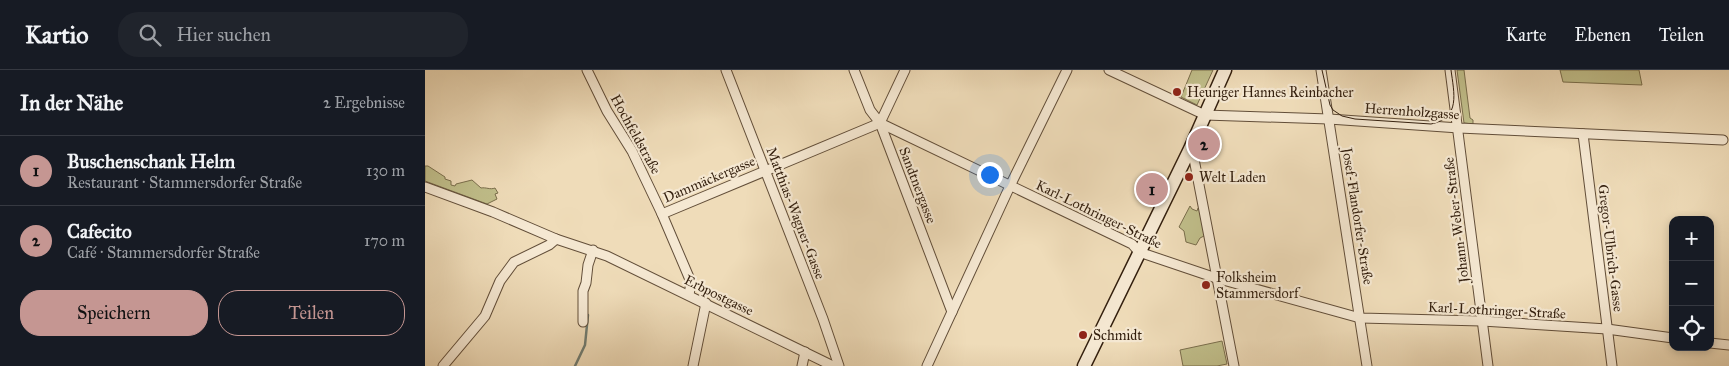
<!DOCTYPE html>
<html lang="de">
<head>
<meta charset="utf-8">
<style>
	:root { --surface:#171b24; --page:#20242c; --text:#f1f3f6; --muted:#9ea1a6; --line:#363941; --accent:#c59692 }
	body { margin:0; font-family:"IM FELL Great Primer",serif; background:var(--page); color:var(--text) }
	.controls { position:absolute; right:15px; bottom:15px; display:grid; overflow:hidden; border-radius:10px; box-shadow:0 2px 8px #0003 }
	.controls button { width:45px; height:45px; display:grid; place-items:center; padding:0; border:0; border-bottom:1px solid var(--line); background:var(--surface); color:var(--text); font:25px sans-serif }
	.you { position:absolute; left:564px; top:104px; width:18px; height:18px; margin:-12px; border:4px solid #fff; border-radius:50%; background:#1a73e8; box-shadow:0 0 0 8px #1a73e833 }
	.badge { display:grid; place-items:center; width:32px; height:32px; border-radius:50%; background:var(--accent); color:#111; font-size:16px; font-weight:700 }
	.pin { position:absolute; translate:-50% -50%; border:2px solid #fff; box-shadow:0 1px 5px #0006 }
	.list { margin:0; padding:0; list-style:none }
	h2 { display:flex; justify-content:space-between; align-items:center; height:65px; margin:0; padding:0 20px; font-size:21px }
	h2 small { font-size:16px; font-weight:400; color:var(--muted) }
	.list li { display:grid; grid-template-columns:32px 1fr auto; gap:15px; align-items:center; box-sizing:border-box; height:70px; padding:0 20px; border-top:1px solid var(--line) }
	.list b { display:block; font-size:19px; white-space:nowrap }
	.list p { margin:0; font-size:16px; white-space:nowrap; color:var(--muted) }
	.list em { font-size:16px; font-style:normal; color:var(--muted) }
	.actions { display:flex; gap:10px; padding:15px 20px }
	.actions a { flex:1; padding:11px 0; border:1px solid var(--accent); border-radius:20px; text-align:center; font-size:18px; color:var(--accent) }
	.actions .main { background:var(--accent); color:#111 }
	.icon { flex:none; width:28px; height:28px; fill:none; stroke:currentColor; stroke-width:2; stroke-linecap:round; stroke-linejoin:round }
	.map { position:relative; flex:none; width:1304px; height:296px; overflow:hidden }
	header { display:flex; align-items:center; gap:30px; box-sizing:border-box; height:70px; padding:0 25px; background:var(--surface); border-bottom:1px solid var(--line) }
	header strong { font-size:24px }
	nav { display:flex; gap:28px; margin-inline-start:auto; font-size:18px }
	.search { width:350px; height:45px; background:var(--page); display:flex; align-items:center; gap:12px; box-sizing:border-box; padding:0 18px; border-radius:20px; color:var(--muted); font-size:19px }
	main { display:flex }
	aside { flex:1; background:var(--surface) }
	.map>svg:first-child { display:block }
</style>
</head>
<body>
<header>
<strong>Kartio</strong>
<div class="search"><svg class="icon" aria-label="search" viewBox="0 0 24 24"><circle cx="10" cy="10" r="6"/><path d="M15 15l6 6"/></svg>Hier suchen</div>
<nav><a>Karte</a><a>Ebenen</a><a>Teilen</a></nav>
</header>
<main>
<aside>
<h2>In der Nähe<small>2 Ergebnisse</small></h2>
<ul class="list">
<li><span class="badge">1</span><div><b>Buschenschank Helm</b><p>Restaurant · Stammersdorfer Straße</p></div><em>130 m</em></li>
<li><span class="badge">2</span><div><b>Cafecito</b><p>Café · Stammersdorfer Straße</p></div><em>170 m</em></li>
</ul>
<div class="actions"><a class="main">Speichern</a><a>Teilen</a></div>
</aside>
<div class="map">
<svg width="1304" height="296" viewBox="0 0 1304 296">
	<rect width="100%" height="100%" fill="#efdcb9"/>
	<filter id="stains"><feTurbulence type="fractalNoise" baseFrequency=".004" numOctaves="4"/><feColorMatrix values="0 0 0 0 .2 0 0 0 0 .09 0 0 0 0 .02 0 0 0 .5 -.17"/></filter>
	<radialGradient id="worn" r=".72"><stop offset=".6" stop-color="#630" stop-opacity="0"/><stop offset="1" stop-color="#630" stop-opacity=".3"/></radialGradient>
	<g fill="#c0be8a" stroke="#7a6e4c">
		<polygon points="767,0 788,0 772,35 756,27"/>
		<polygon points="1032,0 1039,0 1045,48 1048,50 1048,54 1039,53"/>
		<polygon points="1135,0 1214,0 1217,15 1138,12"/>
		<path d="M0 96H3L20 107V109L26 111V115L30 116 31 114 47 110 56 118C61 117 65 120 70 118L73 123 70 124 72 129 62 134 0 111Z"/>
		<polygon points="765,136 767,139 772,141 773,138 776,137 781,165 775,168 771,175 761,172 759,161 754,157"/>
		<polygon points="797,271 802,294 792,296 758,296 755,280"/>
	</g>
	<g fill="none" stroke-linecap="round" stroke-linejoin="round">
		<polyline stroke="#717d72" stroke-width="2.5" points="150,296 160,275 163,245"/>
		<g stroke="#624e39" stroke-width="11">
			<g id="street">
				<polyline points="162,0 182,41 207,81 237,144 266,212 264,225"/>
				<polyline points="301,0 398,249 414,296"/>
				<polyline points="429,0 445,40 455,53 527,242"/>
				<polyline points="684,0 780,45 904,49 1034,58 1298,70"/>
				<polyline points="896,0 942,296"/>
				<polyline points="1025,0 1063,296"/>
				<polyline points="455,53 707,174 714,182 791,208 935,248 1057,251 1182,259 1248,268"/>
				<polyline points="1158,64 1187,296"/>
				<polyline points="765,79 769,89 809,296"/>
				<polyline points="0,117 68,142 131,169 182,186 408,296"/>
				<polyline points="237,144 455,53 480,0"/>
				<polyline points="158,252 158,221 161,213 163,195 168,180"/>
				<polyline points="1285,273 1304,275"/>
				<polyline points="18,296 60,246 75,211 89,192 124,175 131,169"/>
				<polyline points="268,296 281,233"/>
				<polyline points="377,296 380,282"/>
				<polyline points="502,296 585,116 642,0"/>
			</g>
		</g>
		<g stroke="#331f0e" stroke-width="15">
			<polyline id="secondary" points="659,296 765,79 800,0"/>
		</g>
		<use href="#street" stroke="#f5e8d2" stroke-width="9"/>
		<use href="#secondary" stroke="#f5e8d2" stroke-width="12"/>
		<path stroke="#331f0e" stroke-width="1" d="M897 0 905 35 908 40 917 46 930 49 1006 54C1036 48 1029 23 1026 0"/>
	</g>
	<g fill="#8f2418" stroke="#f5e8d2" stroke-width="2">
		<circle cx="752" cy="22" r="5"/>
		<circle cx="764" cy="107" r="5"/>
		<circle cx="781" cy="215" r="5"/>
		<circle cx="658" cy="265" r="5"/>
	</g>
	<g text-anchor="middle" stroke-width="4.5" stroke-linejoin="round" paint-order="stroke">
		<g font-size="14" fill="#331f0e" stroke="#f5e8d2" text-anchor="start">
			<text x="762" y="27">Heuriger Hannes Reinbacher</text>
			<text x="774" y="112">Welt Laden</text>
			<text x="791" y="212">Folksheim<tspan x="791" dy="16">Stammersdorf</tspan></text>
			<text x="668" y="270">Schmidt</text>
		</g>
		<g font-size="14" fill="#331f0e" stroke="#f5e8d2">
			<text transform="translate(987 41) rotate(4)" y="5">Herrenholzgasse</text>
			<text transform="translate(211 64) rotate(61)" y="5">Hochfeldstraße</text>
			<text transform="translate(284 109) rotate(-23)" y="5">Dammäckergasse</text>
			<text transform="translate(493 115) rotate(69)" y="5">Sandtnergasse</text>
			<text transform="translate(371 143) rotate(69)" y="5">Matthias-Wagner-Gasse</text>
			<text transform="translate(674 144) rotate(26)" y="5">Karl-Lothringer-Straße</text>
			<text transform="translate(933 146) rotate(81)" y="5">Josef-Flandorfer-Straße</text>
			<text transform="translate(1031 150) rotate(-97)" y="5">Johann-Weber-Straße</text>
			<text transform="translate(1186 178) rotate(83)" y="5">Gregor-Ulbrich-Gasse</text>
			<text transform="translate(294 225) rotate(26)" y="5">Erbpostgasse</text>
			<text transform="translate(1072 240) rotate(3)" y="5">Karl-Lothringer-Straße</text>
		</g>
	</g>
	<rect width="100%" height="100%" filter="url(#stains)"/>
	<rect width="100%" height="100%" fill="url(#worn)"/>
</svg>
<div class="controls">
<button>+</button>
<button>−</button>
<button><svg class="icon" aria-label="locate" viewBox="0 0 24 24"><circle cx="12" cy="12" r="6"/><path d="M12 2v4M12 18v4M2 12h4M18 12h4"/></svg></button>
</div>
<div class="you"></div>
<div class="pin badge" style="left:727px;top:119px">1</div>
<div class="pin badge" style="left:779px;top:74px">2</div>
</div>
</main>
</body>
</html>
